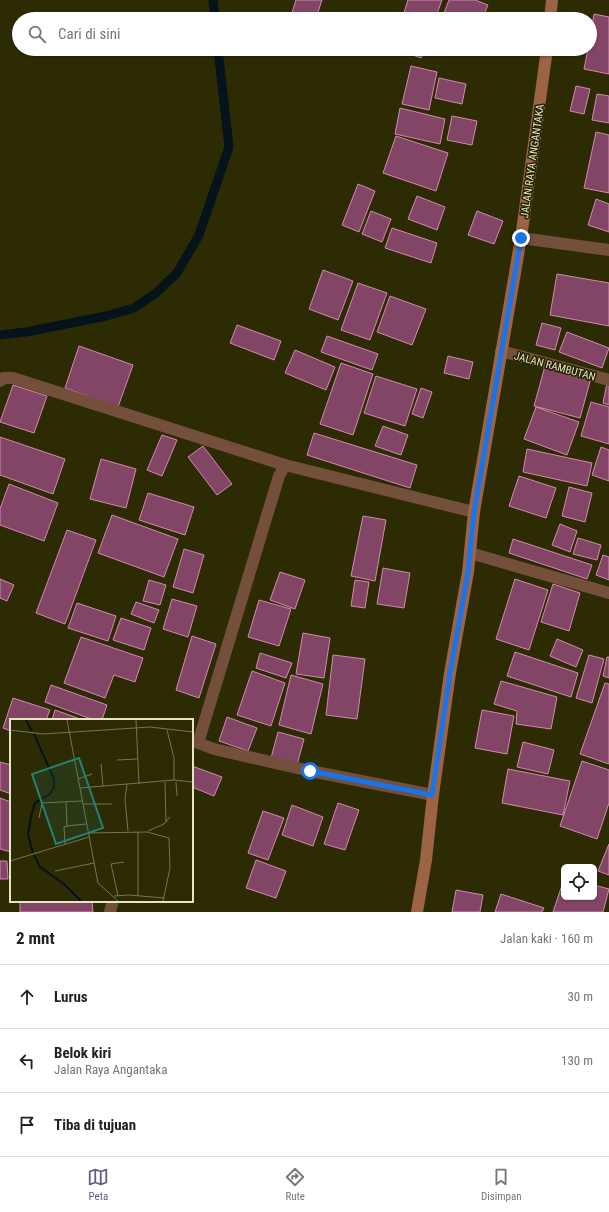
<!DOCTYPE html>
<html lang="id">
<head>
<meta charset="utf-8">
<style>
	:root { --surface:#fff; --page:#f6f6f6; --text:#222; --muted:#767676; --line:#e0e0e0; --accent:#646083 }
	body { margin:0; font-family:"Roboto Condensed",sans-serif; background:var(--page); color:var(--text) }
	.controls { position:absolute; right:12px; bottom:12px; display:grid; overflow:hidden; border-radius:6px; box-shadow:0 1px 3px #0004 }
	.controls button { width:36px; height:36px; display:grid; place-items:center; padding:0; border:0; border-bottom:1px solid var(--line); background:var(--surface); color:var(--text); font:20px sans-serif }
	.stop { position:absolute; width:12px; height:12px; margin:-9px; border:3px solid #1a73e8; border-radius:50%; background:#fff }
	.stop.end { background:#1a73e8; border-color:#fff; box-shadow:0 1px 4px #0008 }
	.list { margin:0; padding:0; list-style:none }
	h2 { display:flex; justify-content:space-between; align-items:center; height:52px; margin:0; padding:0 16px; font-size:17px }
	h2 small { font-size:13px; font-weight:400; color:var(--muted) }
	.list li { display:grid; grid-template-columns:26px 1fr auto; gap:12px; align-items:center; box-sizing:border-box; height:64px; padding:0 16px; border-top:1px solid var(--line) }
	.list b { display:block; font-size:15px; white-space:nowrap }
	.list p { margin:0; font-size:13px; white-space:nowrap; color:var(--muted) }
	.list em { font-size:13px; font-style:normal; color:var(--muted) }
	.icon { flex:none; width:22px; height:22px; fill:none; stroke:currentColor; stroke-width:2; stroke-linecap:round; stroke-linejoin:round }
	.map { position:relative; flex:none; width:609px; height:912px; overflow:hidden }
	.search { position:absolute; background:var(--surface); box-shadow:0 1px 3px #0004; left:12px; right:12px; top:12px; height:44px; display:flex; align-items:center; gap:10px; box-sizing:border-box; padding:0 14px; border-radius:22px; color:var(--muted); font-size:15px }
	.sheet { height:244px; background:var(--surface) }
	nav { display:flex; justify-content:space-around; align-items:center; box-sizing:border-box; height:56px; border-top:1px solid var(--line); background:var(--surface); font-size:11px; color:var(--muted) }
	nav a { display:grid; justify-items:center; gap:2px }
	nav .on { color:var(--accent) }
	.map>svg:first-child { display:block }
</style>
</head>
<body>
<div class="map">
<svg width="609" height="912" viewBox="0 0 609 912">
	<rect width="100%" height="100%" fill="#2c2b04"/>
	<g fill="none" stroke-linecap="round" stroke-linejoin="round">
		<g stroke="#05131a" stroke-width="9">
			<polyline points="213,0 215,19"/>
			<polyline points="0,335 26,332 106,316 134,308 156,293 177,273 199,235 229,147 218,49"/>
		</g>
	</g>
	<g fill="#834566" stroke="#d08bad">
		<polygon points="296,0 322,0 317,15 330,19 290,19"/>
		<polygon points="408,0 442,0 435,19 402,19"/>
		<polygon points="449,0 475,0 488,5 482,19 445,19 442,18"/>
		<polygon points="594,14 609,17 609,74 584,69 588,49 590,49 590,37"/>
		<polygon points="396,49 425,49 421,58"/>
		<polygon points="411,66 437,72 429,110 402,104"/>
		<polygon points="439,78 466,84 462,104 435,98"/>
		<polygon points="576,86 590,89 584,114 570,111"/>
		<polygon points="597,94 609,96 609,123 592,120"/>
		<polygon points="400,108 445,119 440,144 395,134"/>
		<polygon points="452,116 477,121 472,145 447,140"/>
		<polygon points="596,132 609,135 609,193 584,188"/>
		<polygon points="396,136 448,153 436,191 383,173"/>
		<polygon points="358,184 375,191 359,232 342,225"/>
		<polygon points="417,196 445,207 437,230 408,219"/>
		<polygon points="596,199 609,204 609,232 588,225"/>
		<polygon points="371,211 391,219 382,242 362,234"/>
		<polygon points="477,211 503,221 494,244 468,235"/>
		<polygon points="392,228 437,243 431,263 385,248"/>
		<polygon points="323,270 353,281 338,320 309,309"/>
		<polygon points="557,274 609,283 609,326 550,315"/>
		<polygon points="358,283 387,293 370,340 341,330"/>
		<polygon points="390,296 426,309 412,345 377,332"/>
		<polygon points="542,323 561,328 555,350 536,345"/>
		<polygon points="237,325 281,341 274,360 230,343"/>
		<polygon points="567,332 609,348 602,368 559,352"/>
		<polygon points="327,336 378,354 372,370 321,352"/>
		<polygon points="79,346 133,365 118,407 65,388"/>
		<polygon points="295,350 335,367 326,390 285,373"/>
		<polygon points="448,356 473,362 469,379 444,373"/>
		<polygon points="341,363 373,374 353,435 320,424"/>
		<polygon points="545,366 591,378 580,418 534,406"/>
		<polygon points="376,376 417,389 405,426 364,413"/>
		<polygon points="607,383 609,383 609,405 603,403"/>
		<polygon points="13,385 47,396 34,433 0,422"/>
		<polygon points="421,388 432,392 423,418 412,414"/>
		<polygon points="591,402 609,407 609,444 581,436"/>
		<polygon points="536,407 579,422 567,455 524,439"/>
		<polygon points="383,426 408,435 401,455 375,446"/>
		<polygon points="314,433 417,465 410,488 307,455"/>
		<polygon points="162,435 177,440 162,476 147,470"/>
		<polygon points="0,437 65,459 53,494 0,475"/>
		<polygon points="203,446 232,484 217,495 188,457"/>
		<polygon points="601,447 609,450 609,481 592,475"/>
		<polygon points="527,449 592,463 587,486 523,472"/>
		<polygon points="101,459 136,469 126,508 90,499"/>
		<polygon points="519,476 556,488 546,518 509,506"/>
		<polygon points="9,484 58,503 44,541 0,525 0,509"/>
		<polygon points="569,487 592,493 585,522 562,516"/>
		<polygon points="148,493 194,507 185,535 139,520"/>
		<polygon points="112,515 178,539 164,577 98,553"/>
		<polygon points="363,516 386,520 375,581 351,576"/>
		<polygon points="560,524 577,531 570,552 552,545"/>
		<polygon points="67,530 96,540 65,624 36,613"/>
		<polygon points="578,538 601,545 597,560 573,554"/>
		<polygon points="513,539 592,565 587,579 509,553"/>
		<polygon points="184,549 204,555 193,593 173,587"/>
		<polygon points="603,555 609,557 609,580 596,575"/>
		<polygon points="383,568 410,573 404,608 377,604"/>
		<polygon points="280,572 305,580 295,609 270,600"/>
		<polygon points="0,579 14,585 7,601 0,598"/>
		<polygon points="515,579 548,590 529,650 496,639"/>
		<polygon points="149,580 166,585 160,605 143,601"/>
		<polygon points="355,580 369,582 365,608 351,606"/>
		<polygon points="553,584 580,593 569,631 541,622"/>
		<polygon points="172,599 197,606 188,637 163,629"/>
		<polygon points="259,600 291,609 279,646 248,637"/>
		<polygon points="136,602 159,610 154,623 131,614"/>
		<polygon points="77,603 116,616 108,641 68,628"/>
		<polygon points="121,618 151,628 144,650 113,640"/>
		<polygon points="303,633 330,638 324,678 296,674"/>
		<polygon points="192,636 216,644 199,698 176,690"/>
		<polygon points="81,637 143,658 135,682 114,675 105,698 64,683"/>
		<polygon points="557,639 583,650 576,667 550,656"/>
		<polygon points="515,652 578,673 571,697 507,676"/>
		<polygon points="260,653 292,663 286,678 256,668"/>
		<polygon points="333,655 365,659 357,719 326,715"/>
		<polygon points="589,655 604,659 592,703 576,698"/>
		<polygon points="607,657 609,657 609,678 603,676"/>
		<polygon points="252,671 285,683 271,726 237,715"/>
		<polygon points="291,675 323,684 311,734 279,725"/>
		<polygon points="501,681 557,697 551,729 516,724 517,711 494,704"/>
		<polygon points="605,683 609,684 609,764 580,754"/>
		<polygon points="51,685 107,705 102,720 94,720 45,702"/>
		<polygon points="13,698 50,710 46,720 11,720 11,731 3,728"/>
		<polygon points="55,710 83,720 52,720"/>
		<polygon points="482,710 514,716 507,754 475,748"/>
		<polygon points="227,717 257,728 248,751 219,741"/>
		<polygon points="278,732 304,739 297,765 271,758"/>
		<polygon points="523,742 554,750 548,774 517,767"/>
		<polygon points="582,761 609,770 609,803 597,839 560,826"/>
		<polygon points="0,762 11,765 11,794 0,790"/>
		<polygon points="192,766 222,777 214,796 192,787"/>
		<polygon points="508,769 570,781 563,815 502,803"/>
		<polygon points="0,798 11,802 11,852 0,849"/>
		<polygon points="338,803 359,810 345,850 324,844"/>
		<polygon points="292,805 323,817 313,846 282,835"/>
		<polygon points="263,811 284,818 268,860 248,853"/>
		<polygon points="609,844 609,875 598,871"/>
		<polygon points="256,860 286,871 276,898 246,888"/>
		<polygon points="0,861 7,861 8,879 0,879"/>
		<polygon points="564,879 564,897 594,897 594,885 609,889 603,912 553,912"/>
		<polygon points="456,890 483,895 480,912 452,912"/>
		<polygon points="501,894 544,908 542,912 495,912"/>
		<polygon points="20,901 92,901 93,912 20,912"/>
	</g>
	<g fill="none" stroke-linecap="round" stroke-linejoin="round">
		<g stroke="#734f3c" stroke-width="12">
			<polyline points="521,238 609,250"/>
			<polyline points="501,351 609,380"/>
			<polyline points="0,381 3,378 13,378 285,465 474,512"/>
			<polyline points="285,465 279,476 198,743 214,749 310,771 433,795"/>
			<polyline points="470,553 609,593"/>
			<polyline points="110,912 113,901"/>
		</g>
		<g stroke="#9c6344" stroke-width="12">
			<polyline points="550,19 552,0"/>
			<polyline points="417,912 426,860 433,795 450,673 468,572 474,512 521,238 547,49"/>
		</g>
	</g>
	<g fill="none" stroke-linecap="round" stroke-linejoin="round">
		<polyline stroke="#1a73e8" stroke-width="5" points="310,771 432,795 450,673 468,572 474,512 521,238"/>
	</g>
	<g text-anchor="middle" stroke-width="3" stroke-linejoin="round" paint-order="stroke">
		<g font-size="11" fill="#e5e6c3" stroke="#222100">
			<text transform="translate(532 161) rotate(-82)" y="4">JALAN RAYA ANGANTAKA</text>
			<text transform="translate(555 366) rotate(15)" y="4">JALAN RAMBUTAN</text>
		</g>
	</g>
	<g transform="translate(10 719)">
		<rect width="183" height="183" fill="#2c2b04"/>
		<path fill="none" stroke="#05131a" stroke-width="2" d="M16 1 22 12M23 134 18 116 21 97 25 84 40 75 44 68V60L24 15M24 136 30 148 54 165 71 182"/>
		<path fill="none" stroke="#767650" stroke-width="1" d="M57 1 88 164 108 182M126 1 129 65M0 11 33 15 140 8 183 13M107 41 127 40M91 45 93 67M68 60 82 55M164 61 182 63M155 63 156 103M166 63 167 77M117 65 115 80 118 112M70 69 164 61V39L157 11M56 83 57 107 76 105M73 85H102M29 99 32 84 72 82M138 112 154 105 160 98M128 113V176M79 114 137 113 159 119 160 149 153 182M55 125 54 108 57 107M0 142 79 118M45 152 84 144M104 177 119 176 154 179M108 177 101 145 114 143"/>
		<path fill="#248176" fill-opacity="0.15" stroke="#248176" stroke-width="2" d="M69 39 93 109 46 125 22 55Z"/>
		<rect width="183" height="183" fill="none" stroke="#e5e6c3" stroke-width="2"/>
	</g>
</svg>
<div class="controls">
<button><svg class="icon" aria-label="locate" viewBox="0 0 24 24"><circle cx="12" cy="12" r="6"/><path d="M12 2v4M12 18v4M2 12h4M18 12h4"/></svg></button>
</div>
<div class="stop" style="left:310px;top:771px"></div>
<div class="stop end" style="left:521px;top:238px"></div>
<div class="search"><svg class="icon" aria-label="search" viewBox="0 0 24 24"><circle cx="10" cy="10" r="6"/><path d="M15 15l6 6"/></svg>Cari di sini</div>
</div>
<section class="sheet">
<h2>2 mnt<small>Jalan kaki · 160 m</small></h2>
<ul class="list">
<li><svg class="icon" aria-label="ahead" viewBox="0 0 24 24"><path d="M12 20V5M6 11l6-6 6 6"/></svg><div><b>Lurus</b></div><em>30 m</em></li>
<li><svg class="icon" aria-label="left" viewBox="0 0 24 24"><path d="M17 20v-9H6M10 6l-5 5 5 5"/></svg><div><b>Belok kiri</b><p>Jalan Raya Angantaka</p></div><em>130 m</em></li>
<li><svg class="icon" aria-label="arrive" viewBox="0 0 24 24"><path d="M6 21V4h12l-3 4 3 4H6"/></svg><div><b>Tiba di tujuan</b></div></li>
</ul>
</section>
<nav>
<a class="on"><svg class="icon" aria-label="map" viewBox="0 0 24 24"><path d="M3 6l6-2 6 2 6-2v14l-6 2-6-2-6 2zM9 4v14M15 6v14"/></svg>Peta</a>
<a><svg class="icon" aria-label="directions" viewBox="0 0 24 24"><path d="M12 3l9 9-9 9-9-9zM9 14v-3h6M13 9l2 2-2 2"/></svg>Rute</a>
<a><svg class="icon" aria-label="saved" viewBox="0 0 24 24"><path d="M7 4h10v16l-5-4-5 4z"/></svg>Disimpan</a>
</nav>
</body>
</html>
